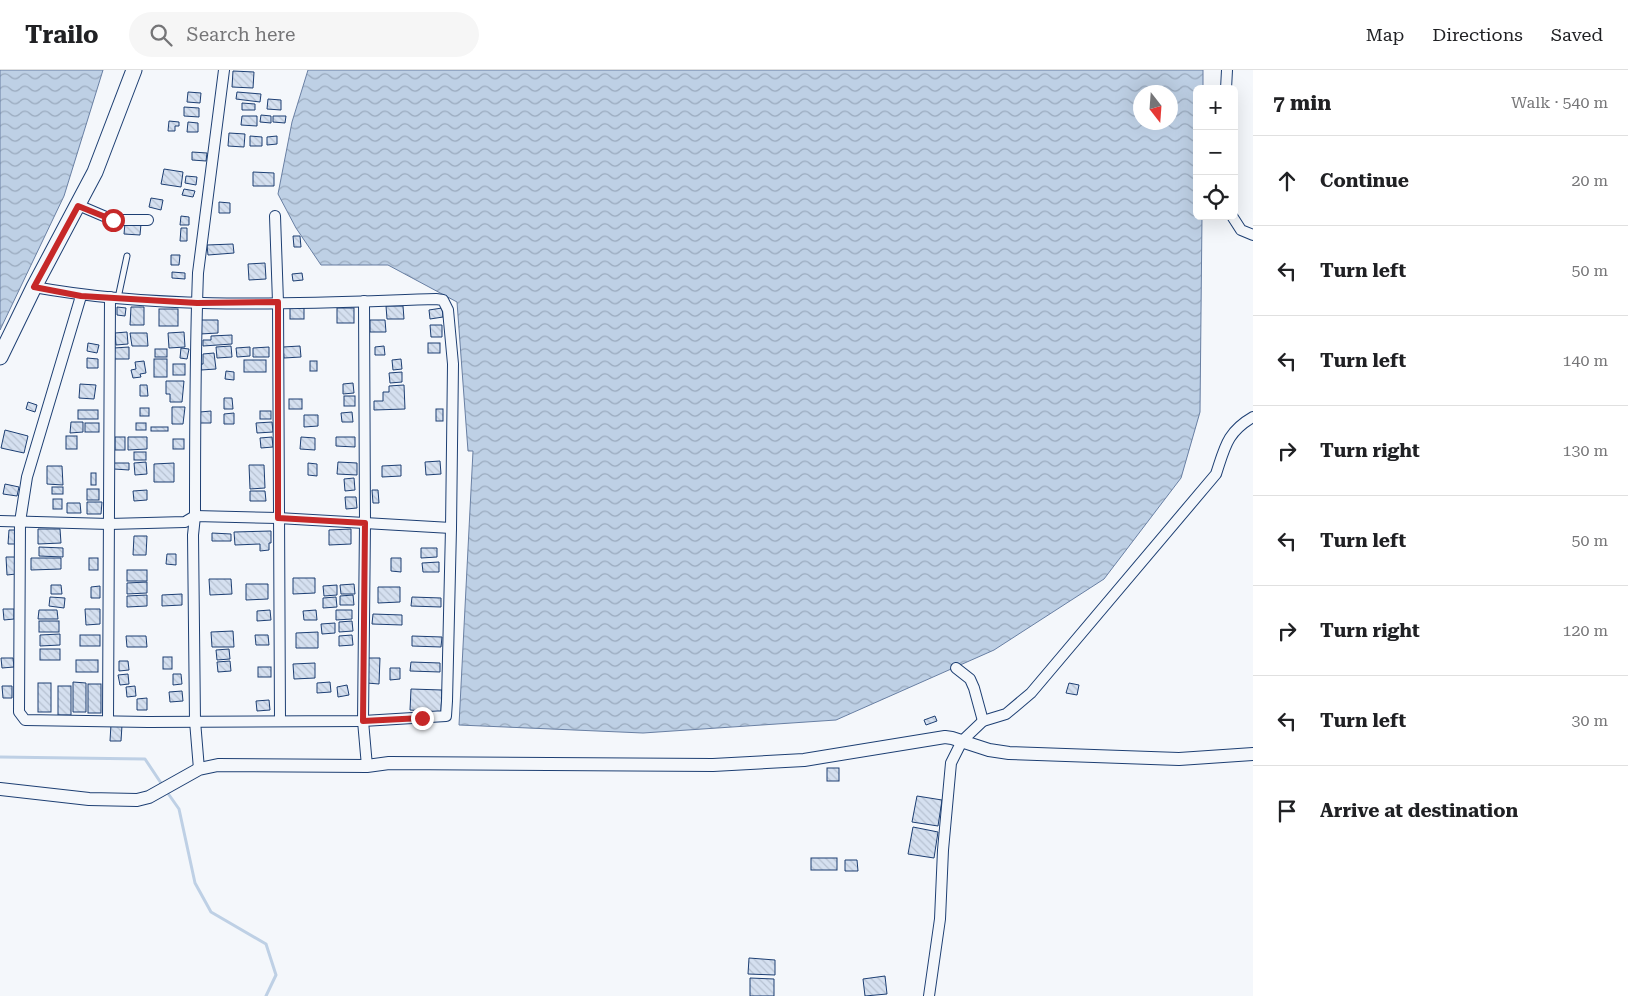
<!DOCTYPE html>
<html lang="en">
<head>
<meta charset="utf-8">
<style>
	:root { --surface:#fff; --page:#f6f6f6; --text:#202124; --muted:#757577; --line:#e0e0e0 }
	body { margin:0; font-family:"Roboto Serif",serif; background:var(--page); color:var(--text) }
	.controls { position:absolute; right:15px; top:15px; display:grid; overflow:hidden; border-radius:8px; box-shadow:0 5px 20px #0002 }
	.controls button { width:45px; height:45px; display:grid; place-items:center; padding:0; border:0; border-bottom:1px solid var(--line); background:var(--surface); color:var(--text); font:25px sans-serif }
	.compass { position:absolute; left:1133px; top:15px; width:45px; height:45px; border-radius:50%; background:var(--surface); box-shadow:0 5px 20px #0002; rotate:163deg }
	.stop { position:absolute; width:15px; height:15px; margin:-11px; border:4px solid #c62828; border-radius:50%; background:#fff }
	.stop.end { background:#c62828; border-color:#fff; box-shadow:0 1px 5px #0008 }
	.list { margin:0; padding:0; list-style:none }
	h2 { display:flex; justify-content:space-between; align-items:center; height:65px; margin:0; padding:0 20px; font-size:21px }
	h2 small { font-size:16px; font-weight:400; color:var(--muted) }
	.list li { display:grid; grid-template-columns:32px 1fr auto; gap:15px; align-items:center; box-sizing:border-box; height:90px; padding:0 20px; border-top:1px solid var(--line) }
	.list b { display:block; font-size:19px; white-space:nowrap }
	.list em { font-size:16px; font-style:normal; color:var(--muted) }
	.icon { flex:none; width:28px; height:28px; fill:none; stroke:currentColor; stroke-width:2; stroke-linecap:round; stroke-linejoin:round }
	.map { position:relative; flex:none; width:1253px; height:926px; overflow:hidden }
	header { display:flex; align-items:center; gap:30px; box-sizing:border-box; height:70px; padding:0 25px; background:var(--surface); border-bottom:1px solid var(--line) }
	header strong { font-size:24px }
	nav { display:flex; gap:28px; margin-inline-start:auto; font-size:18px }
	.search { width:350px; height:45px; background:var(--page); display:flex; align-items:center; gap:12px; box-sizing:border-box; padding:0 18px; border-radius:28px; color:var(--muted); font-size:19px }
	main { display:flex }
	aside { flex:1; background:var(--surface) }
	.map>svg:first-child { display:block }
</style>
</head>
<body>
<header>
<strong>Trailo</strong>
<div class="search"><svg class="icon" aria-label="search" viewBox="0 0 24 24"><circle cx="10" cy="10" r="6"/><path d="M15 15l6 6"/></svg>Search here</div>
<nav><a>Map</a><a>Directions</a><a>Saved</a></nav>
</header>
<main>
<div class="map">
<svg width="1253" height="926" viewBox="0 0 1253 926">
	<defs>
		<pattern id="water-waves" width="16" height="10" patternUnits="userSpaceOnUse" patternTransform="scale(1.25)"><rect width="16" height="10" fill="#bed0e5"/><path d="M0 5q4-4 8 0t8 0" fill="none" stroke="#9aaabe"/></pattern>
		<pattern id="building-back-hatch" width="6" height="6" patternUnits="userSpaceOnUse" patternTransform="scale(1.25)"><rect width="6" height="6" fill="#d5e0f0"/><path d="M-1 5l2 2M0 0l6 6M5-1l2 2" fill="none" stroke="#b6c1d1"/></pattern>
	</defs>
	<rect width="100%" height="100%" fill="#f4f7fb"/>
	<g fill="url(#water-waves)" stroke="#687fa3" fill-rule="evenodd">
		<polygon points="0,0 103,0 64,126 0,260"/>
		<path d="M308 0H1203V19H1197V146H1202L1200 342 1181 408 1104 509 994 580 836 650 643 663 459 655 473 381H468L457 232 388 195H321L296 158 278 124 292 52ZM1140 22H1170V52H1140Z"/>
	</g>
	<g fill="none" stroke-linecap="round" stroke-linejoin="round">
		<g stroke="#bed0e5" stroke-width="3">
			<polyline points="0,687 145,689 163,716"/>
			<polyline points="167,722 179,739 195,813 211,842 266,874 276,905 266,926"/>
		</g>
	</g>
	<g fill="url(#building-back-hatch)" stroke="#1d3f73">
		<polygon points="233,1 254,2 253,18 232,17"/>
		<polygon points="188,22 201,23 200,33 187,32"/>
		<polygon points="237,22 261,24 260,32 236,29"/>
		<polygon points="268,29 281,30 281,40 267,39"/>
		<polygon points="242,33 255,34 255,40 242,40"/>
		<polygon points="184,37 199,38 199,47 184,46"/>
		<polygon points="261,45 271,46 271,53 260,52"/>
		<polygon points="242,46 257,46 257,56 241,55"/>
		<polygon points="273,46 286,46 285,53 273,52"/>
		<polygon points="169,51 179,52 179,56 175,56 175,61 168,61"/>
		<polygon points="188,52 198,53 198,62 187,62"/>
		<polygon points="229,63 245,64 244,77 228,76"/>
		<polygon points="250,66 262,67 262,76 250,76"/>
		<polygon points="277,66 277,74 267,75 267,67"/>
		<polygon points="192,82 207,83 206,91 192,90"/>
		<polygon points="164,99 183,102 181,117 161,114"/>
		<polygon points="253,102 274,103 274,116 253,116"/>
		<polygon points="186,106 197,107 196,115 185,113"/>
		<polygon points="184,119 195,121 193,127 182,125"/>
		<polygon points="151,128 163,130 161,140 149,137"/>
		<polygon points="219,132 230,133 230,143 219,143"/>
		<polygon points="181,146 189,147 189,155 180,155"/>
		<polygon points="125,153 141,154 140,165 124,164"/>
		<polygon points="181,158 187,158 187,171 180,171"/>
		<polygon points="293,166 300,166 301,177 294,177"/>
		<polygon points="233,174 234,183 208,185 207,175"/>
		<polygon points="171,185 180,185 179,195 171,195"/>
		<polygon points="265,193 266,209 249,210 248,194"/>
		<polygon points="172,202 185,203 185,209 172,208"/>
		<polygon points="302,203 303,210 293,211 292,204"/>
		<polygon points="386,236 403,236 404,249 387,249"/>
		<polygon points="117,237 126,238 125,246 117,245"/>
		<polygon points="131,237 144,237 144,255 130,255"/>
		<rect x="290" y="238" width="14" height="11"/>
		<rect x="337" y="238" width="17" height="15"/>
		<polygon points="442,238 443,247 430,249 429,240"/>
		<rect x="159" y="239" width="19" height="17"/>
		<polygon points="199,250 218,250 218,263 200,264"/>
		<polygon points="370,250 385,250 386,262 370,262"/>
		<polygon points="430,255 442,255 442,267 431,267"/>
		<polygon points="127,262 128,274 116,275 115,263"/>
		<polygon points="184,262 185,277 169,278 168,263"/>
		<polygon points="130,263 147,263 148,276 132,276"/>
		<polygon points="232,265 232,274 203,276 203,270 211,270 211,266"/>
		<polygon points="88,273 99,275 97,283 87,281"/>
		<rect x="428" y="273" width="12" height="10"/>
		<polygon points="231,276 232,287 217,288 216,277"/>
		<polygon points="300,276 301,287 284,288 283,277"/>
		<polygon points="384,276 385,285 375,285 375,277"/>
		<polygon points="129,277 129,289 114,289 114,278"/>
		<polygon points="250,277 250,286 237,287 236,278"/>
		<polygon points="269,277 269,287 253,287 253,278"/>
		<polygon points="181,278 189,279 187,289 180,288"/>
		<rect x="155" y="279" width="12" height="8"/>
		<polygon points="214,283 216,299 201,300 201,294 203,294 203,284"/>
		<polygon points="87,288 98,289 98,298 87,298"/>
		<rect x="154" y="289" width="13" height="18"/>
		<polygon points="401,289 402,299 393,300 392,290"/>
		<rect x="244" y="290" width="22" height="12"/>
		<polygon points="144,291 146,303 140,304 141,307 133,308 131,300 136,299 135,292"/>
		<rect x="310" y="291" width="7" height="10"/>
		<rect x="173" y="294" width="12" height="11"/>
		<polygon points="226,301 234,302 234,310 225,309"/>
		<polygon points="402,302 402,312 390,313 389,303"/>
		<polygon points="166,311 184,311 182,332 170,332 170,324 166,324"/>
		<polygon points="353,313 354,323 343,324 343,314"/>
		<polygon points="80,314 96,315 94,329 79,328"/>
		<polygon points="140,315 147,315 148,326 140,326"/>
		<polygon points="404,315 405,339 374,340 374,331 383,331 383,322 389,322 389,316"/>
		<rect x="344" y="326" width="11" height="10"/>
		<polygon points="224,328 232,328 233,339 224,339"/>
		<rect x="289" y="329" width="13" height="10"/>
		<polygon points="28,332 37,335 35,342 26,339"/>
		<polygon points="172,337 185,337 183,354 172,354"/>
		<rect x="140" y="338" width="9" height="8"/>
		<rect x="436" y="339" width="7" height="12"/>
		<rect x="78" y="340" width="20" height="9"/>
		<polygon points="211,341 211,353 200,353 200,342"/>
		<rect x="260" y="341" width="11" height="8"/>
		<polygon points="352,342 353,352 342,352 341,343"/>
		<polygon points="234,343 234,354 224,354 224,344"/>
		<polygon points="304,345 318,345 318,356 304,357"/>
		<polygon points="71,352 83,352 83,362 70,363"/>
		<polygon points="272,352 273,362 257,363 256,353"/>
		<rect x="85" y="353" width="14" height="9"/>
		<rect x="136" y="353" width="10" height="7"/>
		<rect x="151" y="357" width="17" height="4"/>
		<polygon points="5,360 28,366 24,383 1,378"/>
		<rect x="66" y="366" width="11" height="13"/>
		<rect x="115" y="367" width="10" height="13"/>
		<polygon points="128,367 147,367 147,379 128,380"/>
		<polygon points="272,367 273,377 261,378 260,368"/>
		<polygon points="301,367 315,368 315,380 300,379"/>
		<polygon points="336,367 355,367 355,377 336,376"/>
		<rect x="173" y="369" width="11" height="10"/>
		<rect x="134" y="382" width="12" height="8"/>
		<polygon points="440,391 441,404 426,405 425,392"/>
		<polygon points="146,392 147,404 135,405 134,393"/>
		<polygon points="338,392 357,393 357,405 337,404"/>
		<polygon points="114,393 129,393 129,400 114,399"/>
		<polygon points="174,393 174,412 154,412 154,394"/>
		<polygon points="308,393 317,394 317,406 308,405"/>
		<polygon points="249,395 264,395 265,418 250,419"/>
		<polygon points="401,395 401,406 382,407 382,396"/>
		<polygon points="47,396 62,396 63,415 47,414"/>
		<rect x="91" y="403" width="5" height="12"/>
		<polygon points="354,408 355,420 345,421 344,409"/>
		<polygon points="5,414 19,417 17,426 3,424"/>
		<rect x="52" y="417" width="11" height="7"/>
		<rect x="87" y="419" width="12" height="11"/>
		<polygon points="147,420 147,430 134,431 133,421"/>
		<polygon points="372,420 378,420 379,433 373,433"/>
		<polygon points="250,421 265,421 266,431 250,431"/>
		<polygon points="345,427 356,427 357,438 346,439"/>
		<rect x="53" y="429" width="9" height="10"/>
		<polygon points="87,432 102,432 101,444 87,444"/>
		<polygon points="67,433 80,433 81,443 67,443"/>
		<polygon points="38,459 60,459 61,473 38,474"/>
		<polygon points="351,459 351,474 329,475 329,460"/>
		<polygon points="9,460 16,460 15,474 8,474"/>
		<polygon points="271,461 271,473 269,473 269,480 260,481 260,474 235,475 234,462"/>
		<polygon points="212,463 231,464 231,471 212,471"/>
		<polygon points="134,466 147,466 146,485 133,485"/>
		<polygon points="39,477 63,478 63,487 39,486"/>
		<polygon points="421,478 437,478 437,487 421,488"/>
		<polygon points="167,484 176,484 176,495 166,494"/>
		<polygon points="6,487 16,487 16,504 7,505"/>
		<polygon points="31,488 61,488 61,499 31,500"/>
		<rect x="89" y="488" width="9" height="12"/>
		<polygon points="391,488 401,488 401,502 391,501"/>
		<polygon points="439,492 439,502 423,502 422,493"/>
		<rect x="127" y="500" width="20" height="11"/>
		<polygon points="293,508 315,508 315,523 293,524"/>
		<polygon points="209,509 231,509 232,524 210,525"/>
		<polygon points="147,512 147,523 127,524 127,513"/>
		<polygon points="246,514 268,514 268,529 246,530"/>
		<polygon points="354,514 355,524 341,524 340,515"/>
		<polygon points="51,515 61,515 62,524 51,524"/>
		<polygon points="337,515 337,525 324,526 323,516"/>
		<polygon points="100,516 100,528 91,528 91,517"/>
		<polygon points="378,517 400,517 400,532 378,533"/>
		<polygon points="182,524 182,535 162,536 162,525"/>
		<polygon points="147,525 147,536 127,537 127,526"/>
		<polygon points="353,525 354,535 340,535 340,526"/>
		<polygon points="50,527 65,528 64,538 49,536"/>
		<polygon points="336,527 337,537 323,538 323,528"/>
		<polygon points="412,527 441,528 441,537 411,536"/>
		<polygon points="3,539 14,539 14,549 4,550"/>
		<polygon points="85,539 100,539 100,554 86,555"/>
		<polygon points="39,540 57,540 58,549 38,549"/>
		<polygon points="270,540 271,550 257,551 257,541"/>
		<polygon points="316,540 317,550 304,550 303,541"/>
		<polygon points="336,540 352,540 352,549 336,550"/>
		<polygon points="373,544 402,545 402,555 372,554"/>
		<rect x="39" y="551" width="20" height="11"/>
		<polygon points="352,551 353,561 339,562 339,552"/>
		<polygon points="335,553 335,563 322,564 321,554"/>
		<polygon points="233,561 234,577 212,577 211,562"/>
		<polygon points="318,562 318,578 296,578 296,563"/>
		<polygon points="60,564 60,575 40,576 40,565"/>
		<rect x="80" y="565" width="20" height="11"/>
		<polygon points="255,565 268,565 269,575 256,575"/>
		<polygon points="352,565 353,575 339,576 339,566"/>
		<polygon points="126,566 146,566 147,577 127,577"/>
		<polygon points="412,566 442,567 441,577 412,576"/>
		<rect x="40" y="579" width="20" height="11"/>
		<polygon points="229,579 230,589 217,590 216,580"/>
		<rect x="163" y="587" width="9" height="12"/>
		<polygon points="1,588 13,588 14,597 2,598"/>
		<polygon points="368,588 380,588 379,614 367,613"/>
		<rect x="76" y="590" width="22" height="12"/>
		<polygon points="119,591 128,591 129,600 119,601"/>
		<polygon points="230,591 231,601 218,602 217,592"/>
		<polygon points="411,592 440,593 440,602 410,601"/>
		<polygon points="315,593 315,608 294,609 293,594"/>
		<rect x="258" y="597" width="13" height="10"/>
		<polygon points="390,598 400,598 400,609 390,610"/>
		<polygon points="128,604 129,614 120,615 118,605"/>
		<polygon points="173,604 181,604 182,614 173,615"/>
		<polygon points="73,612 86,613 86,642 73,642"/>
		<polygon points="330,612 331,622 317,623 317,613"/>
		<rect x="38" y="613" width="13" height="29"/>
		<polygon points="1069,613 1079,615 1077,625 1066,623"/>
		<rect x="88" y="614" width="13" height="29"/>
		<polygon points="347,615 349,625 338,627 337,617"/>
		<polygon points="2,616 12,616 12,628 3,628"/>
		<rect x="58" y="616" width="13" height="29"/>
		<polygon points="135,616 136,626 127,627 126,617"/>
		<polygon points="411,619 442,620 441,642 410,640"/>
		<polygon points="182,621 183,631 170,632 169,622"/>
		<polygon points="147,628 147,640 137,640 137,629"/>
		<polygon points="269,630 270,640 257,641 256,631"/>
		<polygon points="935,646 937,651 926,655 924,650"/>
		<polygon points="111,654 122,655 121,671 110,671"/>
		<rect x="827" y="698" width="12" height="13"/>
		<polygon points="917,726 942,730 938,756 912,752"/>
		<polygon points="913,757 938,762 934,788 908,784"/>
		<rect x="811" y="788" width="26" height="12"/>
		<polygon points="845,790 857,790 858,801 845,801"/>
		<polygon points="749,888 775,890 775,905 748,904"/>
		<polygon points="885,906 887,924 865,926 863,909"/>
		<polygon points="750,908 774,909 774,926 750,926"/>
	</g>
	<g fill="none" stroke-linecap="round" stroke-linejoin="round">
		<g stroke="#1d3f73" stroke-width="7">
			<polyline id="service" points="118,228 127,186"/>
		</g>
		<g stroke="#1d3f73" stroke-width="12">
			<g id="minor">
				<polyline points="1226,19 1227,0"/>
				<polyline points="78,135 113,150 148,150"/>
				<polyline points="275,146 278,232 280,651"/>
				<polyline points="1232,146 1241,160 1253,165"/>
				<path d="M34 217C166 241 302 233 436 229L443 230 448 240 453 294 451 458 447 631 446 646 363 651 148 652 25 650 19 642 20 452 27 407 81 226"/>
				<polyline points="364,231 365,453 363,651 367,696"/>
				<polyline points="0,451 109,454 185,452 195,446 278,448 451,458"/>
				<polyline points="956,598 970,609 974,618 983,651"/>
				<polyline points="108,651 110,227"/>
				<path d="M199 699 195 651 193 465 195 446C195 365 195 284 198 203L224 0"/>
				<path d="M929 926 940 849 943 780 951 693 962 671 983 651 1006 644 1031 623 1216 404C1225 377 1227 362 1253 347"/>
			</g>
		</g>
		<g stroke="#1d3f73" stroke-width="14">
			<polyline id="tertiary" points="0,719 89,729 137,730 149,727 199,699 218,695 367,696 389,693 713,695 804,690 945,667 952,668 989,680 1009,683 1179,689 1253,684"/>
		</g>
		<g stroke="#1d3f73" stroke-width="17">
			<polyline id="secondary" points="0,287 34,217 95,102 134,0"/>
		</g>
		<use href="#service" stroke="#f4f7fb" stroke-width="5"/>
		<use href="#minor" stroke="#f4f7fb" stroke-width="10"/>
		<use href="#tertiary" stroke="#f4f7fb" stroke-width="12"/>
		<use href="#secondary" stroke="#f4f7fb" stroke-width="15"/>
	</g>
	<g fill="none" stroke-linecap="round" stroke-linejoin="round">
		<polyline stroke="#c62828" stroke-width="6" points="113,150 78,136 34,217 81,226 197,233 278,232 278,448 365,453 363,651 422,648"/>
	</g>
</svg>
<div class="controls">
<button>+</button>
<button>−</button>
<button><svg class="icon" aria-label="locate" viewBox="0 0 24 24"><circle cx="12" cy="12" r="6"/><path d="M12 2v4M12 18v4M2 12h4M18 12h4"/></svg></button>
</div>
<svg class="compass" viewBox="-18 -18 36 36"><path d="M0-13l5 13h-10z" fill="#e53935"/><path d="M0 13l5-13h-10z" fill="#757577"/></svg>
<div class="stop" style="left:113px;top:150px"></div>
<div class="stop end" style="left:422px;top:648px"></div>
</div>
<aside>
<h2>7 min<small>Walk · 540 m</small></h2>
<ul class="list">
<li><svg class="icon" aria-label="ahead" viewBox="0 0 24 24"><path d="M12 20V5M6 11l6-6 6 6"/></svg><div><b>Continue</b></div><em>20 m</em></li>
<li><svg class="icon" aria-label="left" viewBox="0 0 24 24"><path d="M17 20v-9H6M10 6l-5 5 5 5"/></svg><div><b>Turn left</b></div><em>50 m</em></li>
<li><svg class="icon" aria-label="left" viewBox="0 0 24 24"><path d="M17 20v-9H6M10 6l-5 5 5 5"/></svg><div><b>Turn left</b></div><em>140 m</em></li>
<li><svg class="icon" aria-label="right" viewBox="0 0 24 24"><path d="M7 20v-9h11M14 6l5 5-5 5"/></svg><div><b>Turn right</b></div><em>130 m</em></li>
<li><svg class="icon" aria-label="left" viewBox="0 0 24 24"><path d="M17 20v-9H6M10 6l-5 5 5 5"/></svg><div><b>Turn left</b></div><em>50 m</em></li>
<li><svg class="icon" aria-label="right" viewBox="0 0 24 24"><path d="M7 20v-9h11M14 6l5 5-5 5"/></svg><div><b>Turn right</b></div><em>120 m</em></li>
<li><svg class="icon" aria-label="left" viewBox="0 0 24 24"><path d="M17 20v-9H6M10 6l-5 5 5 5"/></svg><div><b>Turn left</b></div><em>30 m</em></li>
<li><svg class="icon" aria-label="arrive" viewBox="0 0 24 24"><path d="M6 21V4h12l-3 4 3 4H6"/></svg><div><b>Arrive at destination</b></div></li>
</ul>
</aside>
</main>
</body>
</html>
